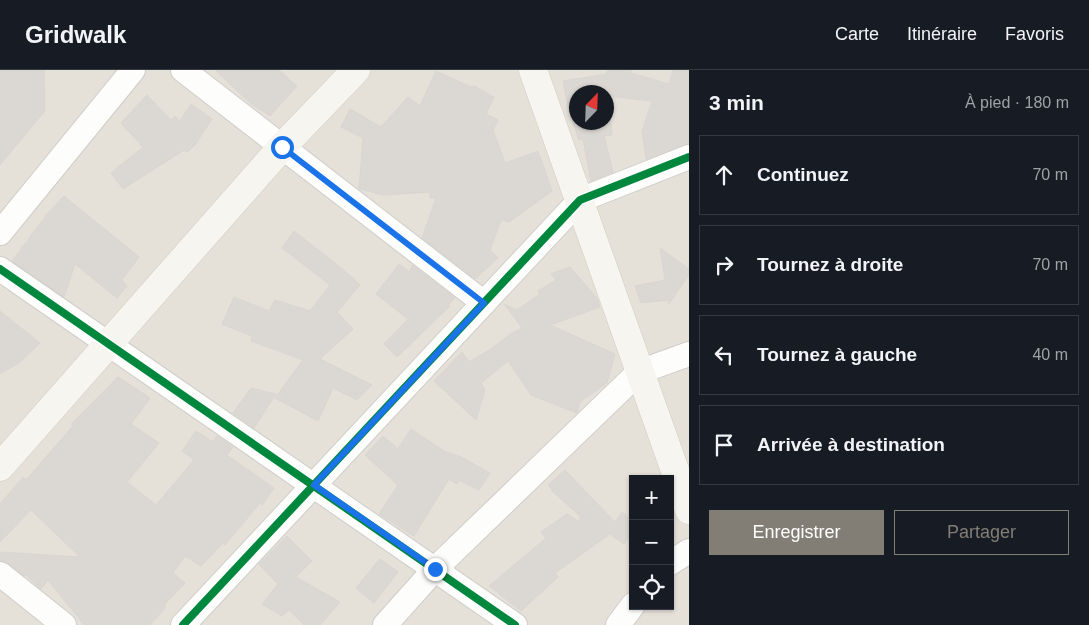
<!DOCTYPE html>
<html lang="fr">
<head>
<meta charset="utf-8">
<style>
	:root { --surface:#171b24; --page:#20242c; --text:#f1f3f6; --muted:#9ea1a6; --line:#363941; --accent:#827e76 }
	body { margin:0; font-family:Arial,sans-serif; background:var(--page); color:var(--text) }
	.controls { position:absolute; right:15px; bottom:15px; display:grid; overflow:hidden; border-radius:0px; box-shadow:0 1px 4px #0004 }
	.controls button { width:45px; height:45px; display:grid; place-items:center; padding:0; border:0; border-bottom:1px solid var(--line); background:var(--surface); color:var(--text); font:25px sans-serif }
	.compass { position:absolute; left:569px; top:15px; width:45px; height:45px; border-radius:50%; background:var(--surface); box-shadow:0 1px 4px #0004; rotate:23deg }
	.stop { position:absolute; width:15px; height:15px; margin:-11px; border:4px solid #1a73e8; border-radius:50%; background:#fff }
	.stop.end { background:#1a73e8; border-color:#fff; box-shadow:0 1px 5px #0008 }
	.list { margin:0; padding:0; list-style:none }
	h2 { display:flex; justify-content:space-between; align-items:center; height:65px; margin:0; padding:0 20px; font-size:21px }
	h2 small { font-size:16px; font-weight:400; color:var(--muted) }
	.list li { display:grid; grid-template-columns:32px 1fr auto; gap:15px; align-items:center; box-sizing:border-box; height:80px; margin:0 10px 10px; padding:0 10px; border:1px solid var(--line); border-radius:0px }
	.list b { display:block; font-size:19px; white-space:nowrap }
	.list em { font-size:16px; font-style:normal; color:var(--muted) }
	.actions { display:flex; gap:10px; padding:15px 20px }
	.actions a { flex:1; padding:11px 0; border:1px solid var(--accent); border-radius:0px; text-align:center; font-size:18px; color:var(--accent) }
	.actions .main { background:var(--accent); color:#fff }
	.icon { flex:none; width:28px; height:28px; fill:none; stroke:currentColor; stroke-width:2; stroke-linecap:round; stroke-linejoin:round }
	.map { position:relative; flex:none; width:689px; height:555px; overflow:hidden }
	header { display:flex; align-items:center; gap:30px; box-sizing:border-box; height:70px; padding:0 25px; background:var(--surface); border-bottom:1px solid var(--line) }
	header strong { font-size:24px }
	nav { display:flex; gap:28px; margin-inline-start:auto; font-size:18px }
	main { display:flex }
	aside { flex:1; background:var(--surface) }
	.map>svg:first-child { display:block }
</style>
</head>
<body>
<header>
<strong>Gridwalk</strong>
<nav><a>Carte</a><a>Itinéraire</a><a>Favoris</a></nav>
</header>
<main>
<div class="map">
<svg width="689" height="555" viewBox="0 0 689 555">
	<rect width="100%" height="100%" fill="#f1efec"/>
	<path fill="#e5e1d9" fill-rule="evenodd" d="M0 0H689V555H0ZM576 22H606V52H576ZM633 409H670V536H633Z"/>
	<g fill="#dbd8d4" stroke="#d9d6d1" fill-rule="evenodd">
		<polygon points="0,0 44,0 45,41 0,95"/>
		<polygon points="215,0 279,0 297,16 270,46 251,34"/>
		<path d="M607 0H631V3L669 14 673 0H689V74L646 89 642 61 652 31 609 26 612 65 604 66 613 102 591 111 583 69 579 70 569 41 563 11 607 4ZM576 22H606V52H576Z"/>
		<polygon points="436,1 473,18 474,16 494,27 486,44 498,50 493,60 505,93 538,81 552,121 509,152 501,150 490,180 498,188 475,209 422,168 436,128 430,128 430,122 383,125 359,119 363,68 341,57 350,39 381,57 408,27 420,36"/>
		<polygon points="147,25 171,50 175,46 180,51 191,34 212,49 195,75 187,82 184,80 123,119 111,103 143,77 121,53"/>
		<polygon points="64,126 139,187 122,210 127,216 117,228 75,194 64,227 12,191 48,143"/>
		<polygon points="294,161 344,200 360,215 337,242 353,259 320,289 372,315 357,330 333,318 318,351 275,328 303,290 251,271 252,266 222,254 234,227 269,241 275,230 310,241 330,215 282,178"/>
		<polygon points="660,178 689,199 689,205 669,234 669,230 641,233 635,216 665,210"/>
		<polygon points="399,194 410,202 412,195 455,228 448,235 450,236 397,287 384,274 408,249 376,224"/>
		<polygon points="570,197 597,228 600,237 550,255 615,284 607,313 580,332 577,343 531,325 508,291 481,313 485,320 476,350 434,311 462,282 469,292 491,279 509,265 522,258 504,234 517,240 540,224 538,221 556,210 551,204"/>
		<polygon points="0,241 40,273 19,293 0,304"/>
		<polygon points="118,307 150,328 131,354 159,373 127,412 156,435 194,390 182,381 196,361 213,372 217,366 233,377 227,385 274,418 262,435 260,433 225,475 223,473 201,496 185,486 173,503 185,513 164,535 166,537 150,555 84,555 48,510 41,519 25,504 24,506 8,493 0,491 0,482 80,487 31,440 0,472 0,434 23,407 26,410 73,356 71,354"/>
		<polygon points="251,318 276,324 254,358 233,343"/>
		<polygon points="411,359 444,381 461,387 490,403 479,420 459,410 457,414 449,409 414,466 379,444 398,415 365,385 383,366 398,379"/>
		<polygon points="565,400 615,452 622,442 633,451 633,463 624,474 610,464 555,503 558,507 521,541 489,516 546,468 541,462 567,444 578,451 581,447 551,420 553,421 548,415"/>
		<polygon points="287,466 312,491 296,507 340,532 320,555 304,555 289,540 282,546 262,534 278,514 259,494"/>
		<polygon points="380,489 398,502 374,533 356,518"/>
	</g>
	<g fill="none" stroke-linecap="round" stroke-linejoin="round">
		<g stroke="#cfcdc9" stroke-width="26">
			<g id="street">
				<polyline points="183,0 484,233"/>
				<polyline points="0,163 133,0"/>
				<polyline points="0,199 515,555"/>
				<polyline points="670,493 689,481"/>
				<polyline points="0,504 64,555"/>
				<polyline points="183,555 580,130 689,87"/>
				<polyline points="385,555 435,499 639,302 689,284"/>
				<polyline points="618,555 633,535"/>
			</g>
		</g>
		<g stroke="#d0ccc3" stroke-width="29">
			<g id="secondary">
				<polyline points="533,0 689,440"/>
				<polyline points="0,397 282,77 356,0"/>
			</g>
		</g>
		<use href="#street" stroke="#fdfdfc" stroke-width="24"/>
		<use href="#secondary" stroke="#f7f5ef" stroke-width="28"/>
		<g stroke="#fff" stroke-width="11">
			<g id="cycleway">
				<polyline points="0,199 515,555"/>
				<polyline points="183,555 580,130 689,87"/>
			</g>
		</g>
		<use href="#cycleway" stroke="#00873e" stroke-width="8"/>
	</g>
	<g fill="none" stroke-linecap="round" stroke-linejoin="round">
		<polyline stroke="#1a73e8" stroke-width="6" points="282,77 484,233 314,415 435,499"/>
	</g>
</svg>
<div class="controls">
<button>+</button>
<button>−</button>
<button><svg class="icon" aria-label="locate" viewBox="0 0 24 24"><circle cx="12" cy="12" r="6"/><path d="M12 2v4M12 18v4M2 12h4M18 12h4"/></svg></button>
</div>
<svg class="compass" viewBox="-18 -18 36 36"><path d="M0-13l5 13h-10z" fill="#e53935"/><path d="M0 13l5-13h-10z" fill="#9ea1a6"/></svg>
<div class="stop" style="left:282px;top:77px"></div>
<div class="stop end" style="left:435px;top:499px"></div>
</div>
<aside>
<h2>3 min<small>À pied · 180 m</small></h2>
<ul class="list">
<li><svg class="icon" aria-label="ahead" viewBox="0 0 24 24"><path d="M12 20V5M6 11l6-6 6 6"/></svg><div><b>Continuez</b></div><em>70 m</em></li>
<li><svg class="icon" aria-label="right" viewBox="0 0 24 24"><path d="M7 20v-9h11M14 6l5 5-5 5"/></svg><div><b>Tournez à droite</b></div><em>70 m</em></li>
<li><svg class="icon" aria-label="left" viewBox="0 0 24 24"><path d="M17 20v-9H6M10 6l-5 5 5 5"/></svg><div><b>Tournez à gauche</b></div><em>40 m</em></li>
<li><svg class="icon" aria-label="arrive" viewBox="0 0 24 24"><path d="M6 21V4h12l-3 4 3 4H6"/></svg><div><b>Arrivée à destination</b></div></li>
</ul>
<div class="actions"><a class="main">Enregistrer</a><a>Partager</a></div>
</aside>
</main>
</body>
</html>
